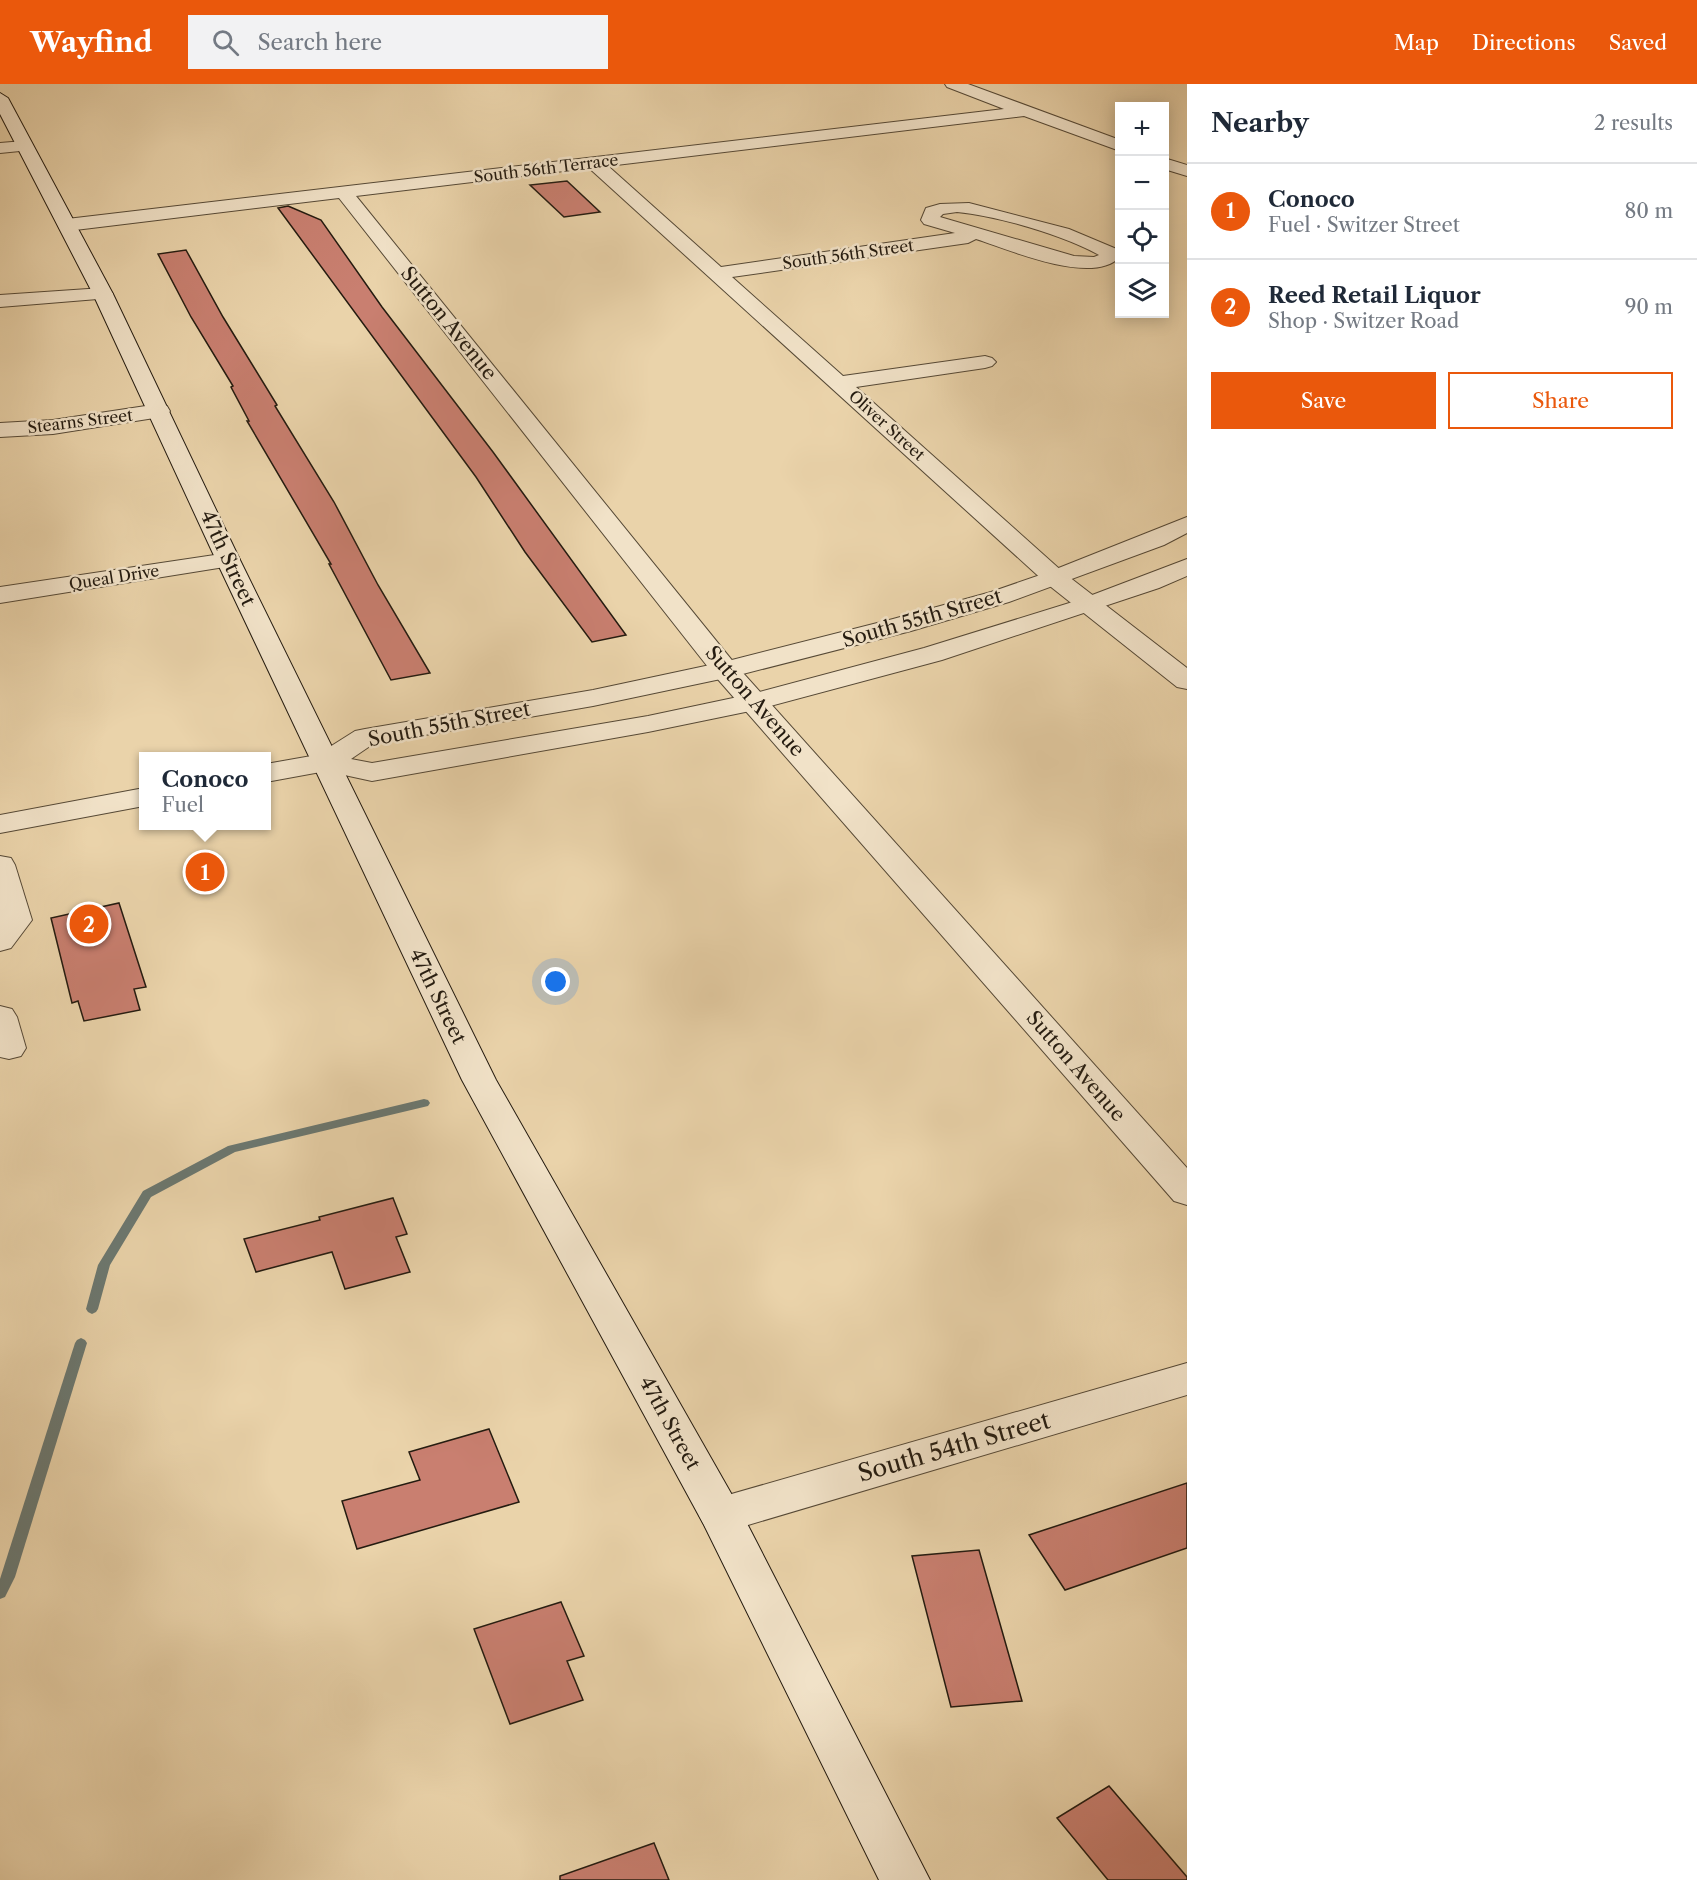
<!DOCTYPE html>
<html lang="en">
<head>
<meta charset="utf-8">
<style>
	:root { --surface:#fff; --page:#f2f2f3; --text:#1f2937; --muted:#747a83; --line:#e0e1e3; --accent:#ea580c }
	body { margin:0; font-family:"Libre Caslon Text",serif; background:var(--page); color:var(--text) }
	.controls { position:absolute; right:18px; top:18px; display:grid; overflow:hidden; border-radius:0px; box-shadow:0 3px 15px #0003 }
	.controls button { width:54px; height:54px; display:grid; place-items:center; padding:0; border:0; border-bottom:2px solid var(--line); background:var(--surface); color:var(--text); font:30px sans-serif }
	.you { position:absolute; left:556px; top:898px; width:21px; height:21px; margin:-15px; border:4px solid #fff; border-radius:50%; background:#1a73e8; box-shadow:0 0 0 9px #1a73e833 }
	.badge { display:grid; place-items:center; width:39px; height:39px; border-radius:50%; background:var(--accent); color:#fff; font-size:20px; font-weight:700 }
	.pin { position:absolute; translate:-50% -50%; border:3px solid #fff; box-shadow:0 2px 6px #0006 }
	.popup { position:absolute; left:139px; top:668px; width:132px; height:78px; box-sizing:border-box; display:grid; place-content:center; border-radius:0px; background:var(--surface); filter:drop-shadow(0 2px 4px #0005); font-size:20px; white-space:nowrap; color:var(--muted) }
	.popup b { font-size:22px; color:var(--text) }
	.popup::after { content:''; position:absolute; left:50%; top:100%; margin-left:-12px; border:12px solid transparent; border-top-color:var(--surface) }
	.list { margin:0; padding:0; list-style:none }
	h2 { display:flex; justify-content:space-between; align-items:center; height:78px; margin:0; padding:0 24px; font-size:26px }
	h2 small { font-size:20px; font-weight:400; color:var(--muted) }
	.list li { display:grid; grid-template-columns:39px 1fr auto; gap:18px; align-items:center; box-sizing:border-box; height:96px; padding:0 24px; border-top:2px solid var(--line) }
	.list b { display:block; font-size:22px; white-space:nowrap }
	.list p { margin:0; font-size:20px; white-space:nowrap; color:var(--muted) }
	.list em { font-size:20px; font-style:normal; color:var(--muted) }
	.actions { display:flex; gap:12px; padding:18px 24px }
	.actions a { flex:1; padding:14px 0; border:2px solid var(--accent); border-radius:0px; text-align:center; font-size:21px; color:var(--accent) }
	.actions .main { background:var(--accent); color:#fff }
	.icon { flex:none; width:33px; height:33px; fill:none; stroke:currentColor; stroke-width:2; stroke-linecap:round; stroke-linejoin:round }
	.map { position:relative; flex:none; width:1187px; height:1796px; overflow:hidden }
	header { display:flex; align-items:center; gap:36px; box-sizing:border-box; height:84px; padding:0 30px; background:var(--accent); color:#fff }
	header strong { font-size:28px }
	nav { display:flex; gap:33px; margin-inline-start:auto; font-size:21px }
	.search { width:420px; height:54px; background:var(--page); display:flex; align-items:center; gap:15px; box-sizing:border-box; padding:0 21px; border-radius:0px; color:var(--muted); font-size:22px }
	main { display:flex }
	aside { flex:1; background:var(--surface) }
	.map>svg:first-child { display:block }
</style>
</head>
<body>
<header>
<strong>Wayfind</strong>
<div class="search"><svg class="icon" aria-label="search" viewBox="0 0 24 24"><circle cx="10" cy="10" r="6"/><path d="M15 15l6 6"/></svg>Search here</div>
<nav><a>Map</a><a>Directions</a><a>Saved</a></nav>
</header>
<main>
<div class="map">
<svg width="1187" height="1796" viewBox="0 0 1187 1796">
	<rect width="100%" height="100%" fill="#ead3aa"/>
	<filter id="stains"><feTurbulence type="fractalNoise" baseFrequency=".00333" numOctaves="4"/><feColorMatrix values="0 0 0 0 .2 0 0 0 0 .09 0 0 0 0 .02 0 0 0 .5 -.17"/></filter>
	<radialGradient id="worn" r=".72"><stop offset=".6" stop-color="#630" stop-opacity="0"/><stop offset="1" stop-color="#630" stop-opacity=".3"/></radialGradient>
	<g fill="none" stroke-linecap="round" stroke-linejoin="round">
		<g fill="#6b7871" fill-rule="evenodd">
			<polygon points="424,1015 428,1016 430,1019 428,1022 235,1068 151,1113 110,1181 98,1225 96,1228 92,1230 88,1228 86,1225 98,1181 143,1107 228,1062"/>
			<polygon points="81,1254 85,1256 87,1259 15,1493 5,1513 0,1515 0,1495 75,1259 77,1256"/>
		</g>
	</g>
	<g fill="#c97f70" stroke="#241b10" stroke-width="1.5">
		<polygon points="567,97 600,128 564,133 530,101"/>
		<polygon points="288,122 321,136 382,223 493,368 626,551 592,558 525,468 476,393 278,124"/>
		<polygon points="186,166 223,233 277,321 275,322 334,418 378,501 430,589 391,596 329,480 331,480 247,337 249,337 231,303 233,302 191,233 158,170"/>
		<polygon points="119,819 146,903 134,905 140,926 84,937 78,917 72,919 51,834"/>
		<polygon points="393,1114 407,1150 396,1153 410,1188 345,1205 332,1168 256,1188 244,1155 320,1136 319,1133"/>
		<polygon points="489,1345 519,1418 357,1465 342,1417 420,1396 409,1368"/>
		<polygon points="1187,1399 1187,1464 1065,1506 1029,1451"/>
		<polygon points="979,1466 1022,1617 951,1623 912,1472"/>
		<polygon points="561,1518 584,1572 567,1577 583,1616 510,1640 474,1545"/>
		<polygon points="1109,1702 1187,1793 1187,1796 1108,1796 1057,1734"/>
		<polygon points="654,1759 669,1796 560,1796 560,1792"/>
	</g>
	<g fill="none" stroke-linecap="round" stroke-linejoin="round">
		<g stroke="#564936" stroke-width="2">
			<g id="minor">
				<path d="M945 0H968L1120 56V67L1024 32 608 82 721 183 955 149 924 140 921 136 926 124 940 120 969 119 1069 145 1119 166 1120 173C1092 202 1010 166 976 155L968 159 732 193 843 292 985 272 992 274 996 278 992 282 985 284 856 303 1064 489 1187 584V605L1177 603 1046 499 589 84 356 112 735 580 1187 1084V1121L1174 1117 715 592 339 114 67 147 60 145 58 141 60 137 67 135 1004 25 947 3ZM957 128C998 132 1063 151 1099 171L1094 173 1074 172 940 133 943 130Z"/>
				<polygon points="24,57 30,58 32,62 30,66 0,69 0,59"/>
				<polygon points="1164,74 1187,81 1187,92 1164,85"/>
				<polygon points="103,204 110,206 113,210 110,214 0,223 0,211"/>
				<polygon points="159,320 167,322 170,327 167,332 53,350 0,353 0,339 53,336"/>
				<polygon points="228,469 237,471 240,476 237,481 0,519 0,503"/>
				<polygon points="0,772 11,774 15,781 32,836 11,864 0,867"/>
				<polygon points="0,922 12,925 17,933 26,964 21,972 9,975 0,973"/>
				<polygon points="1187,1279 1187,1311 721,1449 706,1444 699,1431 706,1418 721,1413"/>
			</g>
		</g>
		<g stroke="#564936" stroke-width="2">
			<g id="tertiary">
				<polygon points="1187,433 1187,449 1164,461 1009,518 911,547 735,592 593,622 373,660 351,675 372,679 648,632 752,610 924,564 1079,516 1187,475 1187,492 1159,504 942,576 755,626 648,648 372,697 326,687 266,698 266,680 317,671 355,647 365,645 593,606 724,578 893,535 991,508 1046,489"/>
				<polygon points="144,704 144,722 0,749 0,731"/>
			</g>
		</g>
		<g stroke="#241b10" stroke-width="2">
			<polygon id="secondary" points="0,9 8,14 113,210 240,476 496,996 736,1418 930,1796 879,1796 704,1441 462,996 216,476 93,210 0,30"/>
		</g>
		<use href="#minor" fill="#f1e2c8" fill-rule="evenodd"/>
		<use href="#tertiary" fill="#f1e2c8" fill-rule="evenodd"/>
		<use href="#secondary" fill="#f1e2c8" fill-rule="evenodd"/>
	</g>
	<g text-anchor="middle" stroke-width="5" stroke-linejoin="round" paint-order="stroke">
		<g font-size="16" fill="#241b10" stroke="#f1e2c8">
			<text transform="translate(546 84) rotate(-7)" y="6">South 56th Terrace</text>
			<text transform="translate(848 170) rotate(-8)" y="6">South 56th Street</text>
			<text transform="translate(80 337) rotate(-7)" y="6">Stearns Street</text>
			<text transform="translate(887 341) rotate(42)" y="6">Oliver Street</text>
			<text transform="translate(114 493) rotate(-9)" y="6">Queal Drive</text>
		</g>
		<g font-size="20" fill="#241b10" stroke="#f1e2c8">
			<text transform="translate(449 239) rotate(51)" y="7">Sutton Avenue</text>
			<text transform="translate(228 474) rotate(65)" y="7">47th Street</text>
			<text transform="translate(922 534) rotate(-16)" y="7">South 55th Street</text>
			<text transform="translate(755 617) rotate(49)" y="7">Sutton Avenue</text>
			<text transform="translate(449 640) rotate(-11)" y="7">South 55th Street</text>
			<text transform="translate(438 912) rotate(64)" y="7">47th Street</text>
			<text transform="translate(1076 982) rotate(49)" y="7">Sutton Avenue</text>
			<text transform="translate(670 1339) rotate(61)" y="7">47th Street</text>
		</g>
		<g font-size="24" fill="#241b10" stroke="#f1e2c8">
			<text transform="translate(954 1363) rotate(-16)" y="8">South 54th Street</text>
		</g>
	</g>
	<rect width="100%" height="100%" filter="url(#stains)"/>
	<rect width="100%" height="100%" fill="url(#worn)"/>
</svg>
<div class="controls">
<button>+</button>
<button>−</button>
<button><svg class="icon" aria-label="locate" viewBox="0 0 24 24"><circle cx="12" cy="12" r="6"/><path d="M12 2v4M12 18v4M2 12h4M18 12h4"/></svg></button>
<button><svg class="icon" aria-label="layers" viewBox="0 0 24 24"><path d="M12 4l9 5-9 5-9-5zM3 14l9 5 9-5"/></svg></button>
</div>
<div class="you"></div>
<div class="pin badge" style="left:205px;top:788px">1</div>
<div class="popup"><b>Conoco</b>Fuel</div>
<div class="pin badge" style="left:89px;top:840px">2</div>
</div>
<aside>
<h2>Nearby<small>2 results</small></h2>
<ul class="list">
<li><span class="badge">1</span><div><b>Conoco</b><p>Fuel · Switzer Street</p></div><em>80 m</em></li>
<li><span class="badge">2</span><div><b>Reed Retail Liquor</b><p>Shop · Switzer Road</p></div><em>90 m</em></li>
</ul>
<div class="actions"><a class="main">Save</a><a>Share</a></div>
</aside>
</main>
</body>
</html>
